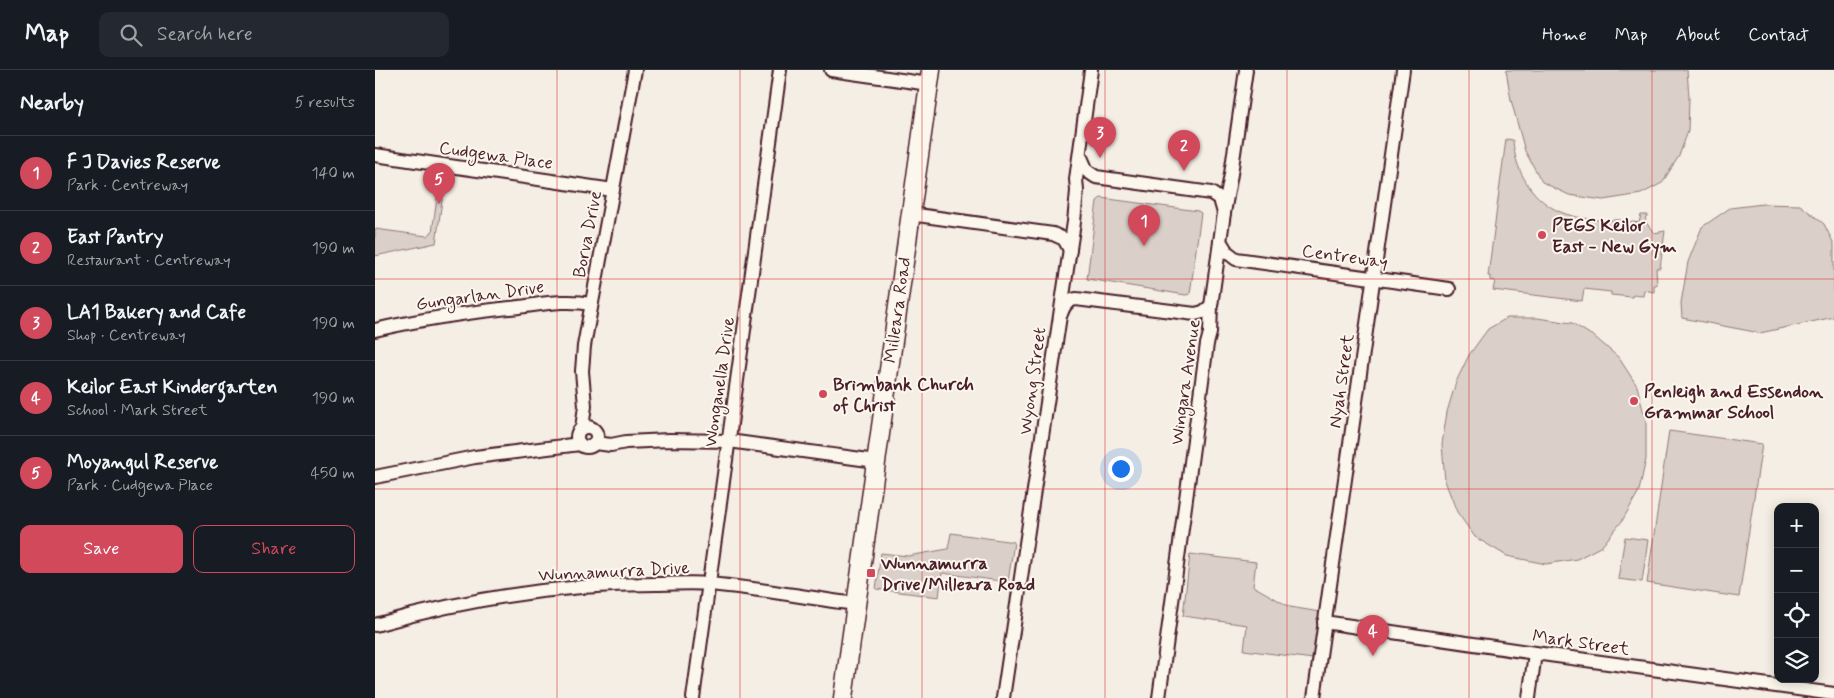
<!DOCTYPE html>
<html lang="en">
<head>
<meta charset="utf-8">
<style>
	:root { --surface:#171b24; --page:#242831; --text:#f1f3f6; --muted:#9ea1a6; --line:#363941; --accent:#d1495b }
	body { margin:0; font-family:Mynerve,sans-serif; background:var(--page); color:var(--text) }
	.controls { position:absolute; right:15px; bottom:15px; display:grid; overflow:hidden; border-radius:10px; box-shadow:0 2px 12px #0003 }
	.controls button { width:45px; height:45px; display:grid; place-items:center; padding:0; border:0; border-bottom:1px solid var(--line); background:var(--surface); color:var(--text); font:25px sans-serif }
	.you { position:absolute; left:745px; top:398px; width:18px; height:18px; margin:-12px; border:4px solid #fff; border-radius:50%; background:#1a73e8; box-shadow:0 0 0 8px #1a73e833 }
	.badge { display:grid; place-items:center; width:32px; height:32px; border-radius:50%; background:var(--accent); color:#fff; font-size:16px; font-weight:700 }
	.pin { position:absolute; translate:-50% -41px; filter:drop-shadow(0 1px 2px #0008) }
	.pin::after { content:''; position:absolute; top:26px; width:18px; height:15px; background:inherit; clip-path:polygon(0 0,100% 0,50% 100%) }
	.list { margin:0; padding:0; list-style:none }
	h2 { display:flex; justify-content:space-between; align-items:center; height:65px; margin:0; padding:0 20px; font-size:21px }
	h2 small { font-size:16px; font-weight:400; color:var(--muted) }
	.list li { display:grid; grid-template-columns:32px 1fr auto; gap:15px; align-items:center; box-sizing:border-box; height:75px; padding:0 20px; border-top:1px solid var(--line) }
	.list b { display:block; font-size:19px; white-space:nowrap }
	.list p { margin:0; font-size:16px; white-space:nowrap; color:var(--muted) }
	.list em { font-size:16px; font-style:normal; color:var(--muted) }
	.actions { display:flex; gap:10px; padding:15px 20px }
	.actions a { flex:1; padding:11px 0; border:1px solid var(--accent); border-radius:10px; text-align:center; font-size:18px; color:var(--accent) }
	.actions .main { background:var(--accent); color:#fff }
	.icon { flex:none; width:28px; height:28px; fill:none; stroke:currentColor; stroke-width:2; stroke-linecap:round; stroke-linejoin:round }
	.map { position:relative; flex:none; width:1459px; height:628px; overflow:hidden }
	header { display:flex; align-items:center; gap:30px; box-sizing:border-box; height:70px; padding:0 25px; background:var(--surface); border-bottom:1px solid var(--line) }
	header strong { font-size:24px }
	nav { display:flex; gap:28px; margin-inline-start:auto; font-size:18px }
	.search { width:350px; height:45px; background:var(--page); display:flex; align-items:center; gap:12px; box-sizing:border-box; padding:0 18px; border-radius:10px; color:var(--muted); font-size:19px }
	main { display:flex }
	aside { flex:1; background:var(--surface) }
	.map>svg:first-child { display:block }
</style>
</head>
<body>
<header>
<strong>Map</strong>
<div class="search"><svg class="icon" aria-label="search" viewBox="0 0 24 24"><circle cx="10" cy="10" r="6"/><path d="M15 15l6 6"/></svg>Search here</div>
<nav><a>Home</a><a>Map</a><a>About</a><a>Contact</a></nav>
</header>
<main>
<aside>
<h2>Nearby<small>5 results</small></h2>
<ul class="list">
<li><span class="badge">1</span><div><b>F J Davies Reserve</b><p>Park · Centreway</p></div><em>140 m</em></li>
<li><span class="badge">2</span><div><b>East Pantry</b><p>Restaurant · Centreway</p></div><em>190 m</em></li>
<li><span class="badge">3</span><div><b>LA1 Bakery and Cafe</b><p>Shop · Centreway</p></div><em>190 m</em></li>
<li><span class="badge">4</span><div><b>Keilor East Kindergarten</b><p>School · Mark Street</p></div><em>190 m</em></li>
<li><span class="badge">5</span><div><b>Moyangul Reserve</b><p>Park · Cudgewa Place</p></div><em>450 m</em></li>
</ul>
<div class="actions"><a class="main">Save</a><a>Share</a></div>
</aside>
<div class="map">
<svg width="1459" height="628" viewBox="0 0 1459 628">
	<rect width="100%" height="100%" fill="#f4eee4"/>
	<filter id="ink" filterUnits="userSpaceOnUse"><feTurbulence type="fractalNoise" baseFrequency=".02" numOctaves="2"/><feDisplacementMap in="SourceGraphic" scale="10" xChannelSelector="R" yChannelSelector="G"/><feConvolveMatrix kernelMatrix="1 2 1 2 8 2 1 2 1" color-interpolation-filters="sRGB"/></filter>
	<g filter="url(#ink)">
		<g fill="#dbd0c9" stroke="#92787a">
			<polygon points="1131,0 1312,0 1314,27 1313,61 1304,86 1287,113 1266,124 1228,130 1194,125 1167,112 1150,81 1136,30"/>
			<path d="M1131 69 1138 70C1140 105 1162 138 1198 146 1210 149 1227 151 1238 150 1246 149 1256 152 1264 153L1266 145H1273L1270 148 1271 149 1270 151 1279 163 1290 161 1285 198H1281L1282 215H1279V222L1269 220 1268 226 1258 225 1257 227 1236 225V222L1209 219 1207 231 1118 220 1120 211 1115 210V206H1113Z"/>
			<polygon points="65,108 70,109 61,173 0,186 0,159 52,166 57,162"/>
			<polygon points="726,128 823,141 826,143 815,224 811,225 712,209 722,131"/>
			<polygon points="1388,134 1425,135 1449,154 1459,174 1459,247 1385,263 1307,248 1306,233 1313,192 1327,157 1355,138"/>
			<polygon points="1132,248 1162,248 1197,253 1221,268 1244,288 1262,316 1271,352 1271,389 1264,421 1247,451 1227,476 1202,489 1171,494 1132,486 1100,467 1082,442 1070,411 1067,374 1072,342 1081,312 1094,285 1113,259"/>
			<polygon points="1294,361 1387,374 1364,527 1272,513"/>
			<polygon points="576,463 639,472 633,512 567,503 564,527 501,519 506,483 533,486 573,479"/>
			<polygon points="1250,467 1273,470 1267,512 1243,509"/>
			<polygon points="815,484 881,492 878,516 915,537 945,542 938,589 869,580 872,555 808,546"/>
		</g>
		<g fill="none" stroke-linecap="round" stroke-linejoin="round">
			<g stroke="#4a1f2b" stroke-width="16">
				<g id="minor">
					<polyline points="456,0 554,14"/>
					<polyline points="0,85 238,120"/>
					<polyline points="705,85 712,101 721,107 836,123 845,129 849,143"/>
					<polyline points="535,144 678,164 689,169 695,180"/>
					<polyline points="845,171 852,182 861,189 1074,219"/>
					<path d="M686 244C689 235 692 231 701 229L820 244 828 242 836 236"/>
					<path d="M0 260C47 249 96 242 144 237 168 234 192 229 216 234"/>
					<circle cx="212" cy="367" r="10"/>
					<polyline points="207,358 210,336 207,301 209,276 260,0"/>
					<polyline points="220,373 236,375 251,372 294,370 354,371 501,391"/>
					<polyline points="0,407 100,387 205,374"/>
					<polyline points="949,552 1160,583 1459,624"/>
					<path d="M0 555C91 529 187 514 281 514 299 514 317 512 334 514 383 518 432 528 481 534"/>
					<polyline points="318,628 405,0"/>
					<polyline points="628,628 699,152 702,121 701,109 716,0"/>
					<polyline points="784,628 832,274 835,263 836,236 849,143 856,104 871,0"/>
					<polyline points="939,628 1028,0"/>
					<polyline points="1154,628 1160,583"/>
				</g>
			</g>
			<g stroke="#4a1f2b" stroke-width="21">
				<polyline id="secondary" points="468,628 556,0"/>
			</g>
			<use href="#minor" stroke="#fbf7ec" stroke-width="12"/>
			<use href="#secondary" stroke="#fbf7ec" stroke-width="18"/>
		</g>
	</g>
	<path fill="none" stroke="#d62828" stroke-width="1" stroke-opacity="0.55" d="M182 0V628M365 0V628M547 0V628M730 0V628M912 0V628M1094 0V628M1277 0V628M0 209H1459M0 419H1459"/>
	<g fill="#d1495b" stroke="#fbf7ec" stroke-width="2">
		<circle cx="1167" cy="165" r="5"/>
		<circle cx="448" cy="324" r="5"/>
		<circle cx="1259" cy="331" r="5"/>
		<rect x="491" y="498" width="10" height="10" rx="2.5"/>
	</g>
	<g text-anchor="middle" stroke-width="4" stroke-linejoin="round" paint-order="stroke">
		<g font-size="18" fill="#4a1f2b" stroke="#fbf7ec">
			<text transform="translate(121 85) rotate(8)" y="6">Cudgewa Place</text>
			<text transform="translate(212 164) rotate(-79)" y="6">Borva Drive</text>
			<text transform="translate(970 186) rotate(8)" y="6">Centreway</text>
			<text transform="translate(105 225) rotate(-8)" y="6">Gungarlan Drive</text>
			<text transform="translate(522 240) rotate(-82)" y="6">Milleara Road</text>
			<text transform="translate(657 311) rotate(-82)" y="6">Wyong Street</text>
			<text transform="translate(966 311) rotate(-82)" y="6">Nyah Street</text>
			<text transform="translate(344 312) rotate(-82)" y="6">Wonganella Drive</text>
			<text transform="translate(810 312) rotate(-82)" y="6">Wingara Avenue</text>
			<text transform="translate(239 501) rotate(-3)" y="6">Wunnamurra Drive</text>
			<text transform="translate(1206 572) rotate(8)" y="6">Mark Street</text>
		</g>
		<g font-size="18" font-weight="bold" fill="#4a1f2b" stroke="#fbf7ec" text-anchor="start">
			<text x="1177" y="161">PEGS Keilor<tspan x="1177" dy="21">East - New Gym</tspan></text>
			<text x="458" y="320">Brimbank Church<tspan x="458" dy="21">of Christ</tspan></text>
			<text x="1269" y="327">Penleigh and Essendon<tspan x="1269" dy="21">Grammar School</tspan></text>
			<text x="506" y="499">Wunnamurra<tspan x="506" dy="21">Drive/Milleara Road</tspan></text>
		</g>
	</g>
</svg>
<div class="controls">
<button>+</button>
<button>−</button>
<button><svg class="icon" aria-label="locate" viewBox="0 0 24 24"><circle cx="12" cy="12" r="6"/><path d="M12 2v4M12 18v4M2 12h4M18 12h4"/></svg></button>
<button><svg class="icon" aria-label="layers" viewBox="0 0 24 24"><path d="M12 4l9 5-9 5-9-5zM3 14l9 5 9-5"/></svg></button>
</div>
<div class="you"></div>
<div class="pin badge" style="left:769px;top:176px">1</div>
<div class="pin badge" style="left:809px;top:101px">2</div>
<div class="pin badge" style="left:725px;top:88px">3</div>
<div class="pin badge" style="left:998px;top:586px">4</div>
<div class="pin badge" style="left:64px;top:134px">5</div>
</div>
</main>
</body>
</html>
